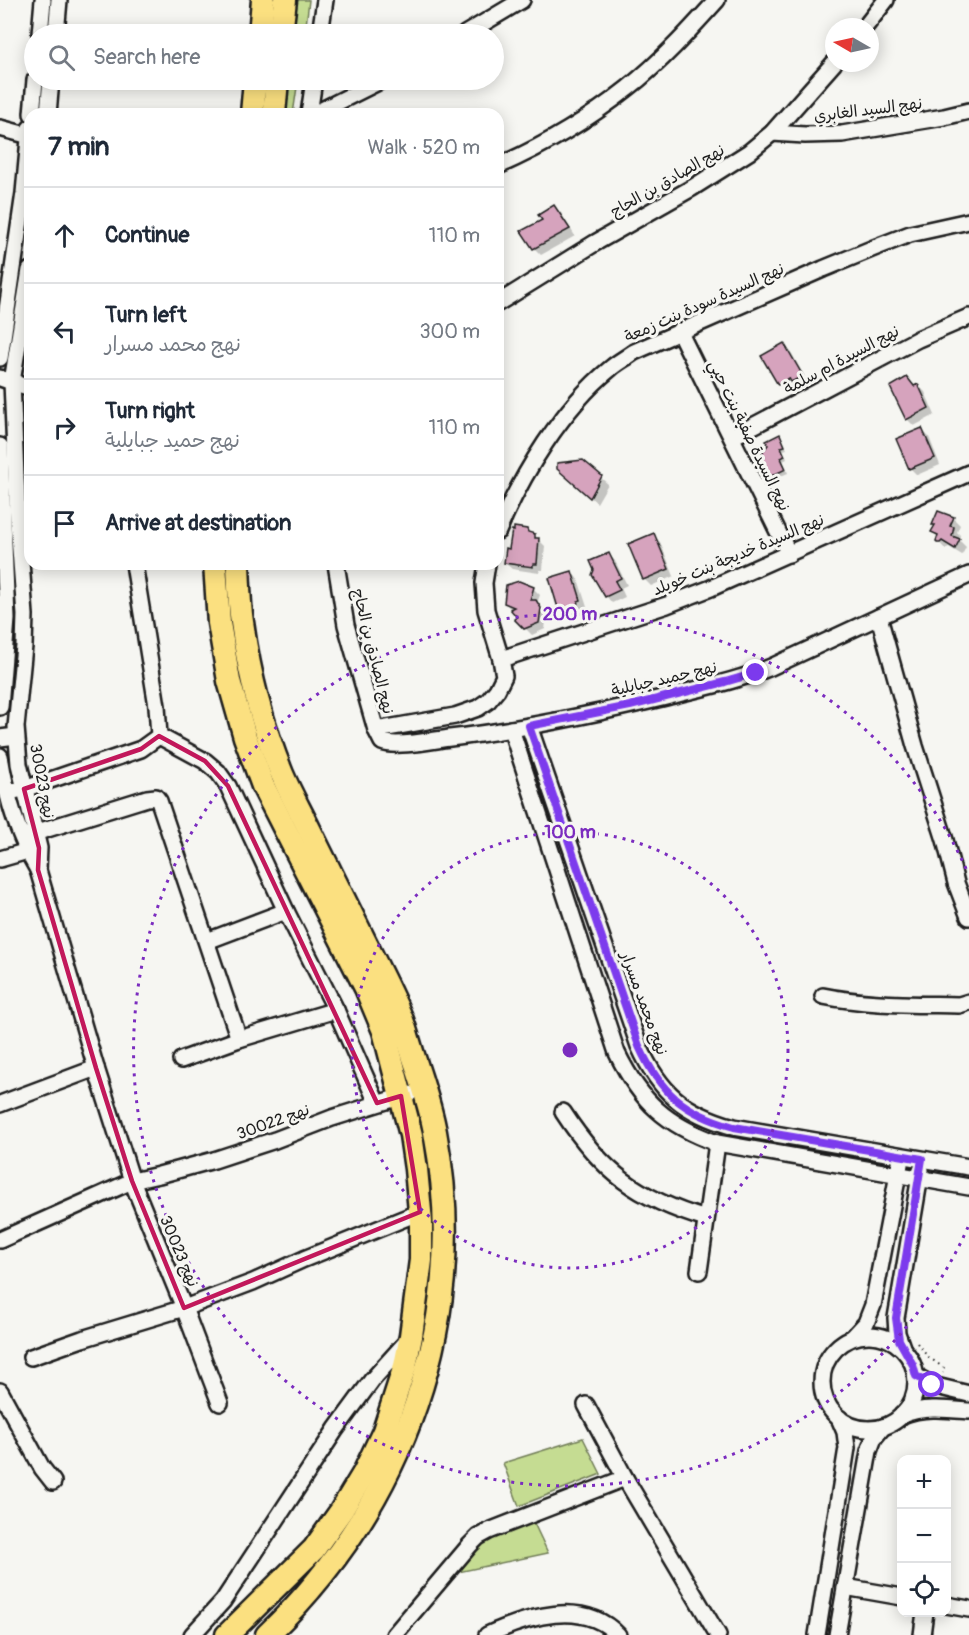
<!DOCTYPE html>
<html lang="en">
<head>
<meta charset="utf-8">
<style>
	:root { --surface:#fff; --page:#f2f2f3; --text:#1f2937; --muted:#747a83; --line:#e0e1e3 }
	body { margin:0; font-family:Pangolin,"Playpen Sans Arabic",sans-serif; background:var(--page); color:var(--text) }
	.controls { position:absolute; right:18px; bottom:18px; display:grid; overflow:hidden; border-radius:12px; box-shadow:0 3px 15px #0003 }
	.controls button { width:54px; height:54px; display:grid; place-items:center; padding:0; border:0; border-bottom:2px solid var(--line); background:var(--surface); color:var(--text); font:30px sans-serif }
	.compass { position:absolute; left:825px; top:18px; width:54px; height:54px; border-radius:50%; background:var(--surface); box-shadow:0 3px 15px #0003; rotate:279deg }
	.stop { position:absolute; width:18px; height:18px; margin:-14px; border:4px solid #7c3aed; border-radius:50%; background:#fff }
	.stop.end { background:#7c3aed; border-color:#fff; box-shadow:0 2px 6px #0008 }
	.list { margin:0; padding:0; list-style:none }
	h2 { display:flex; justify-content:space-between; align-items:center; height:78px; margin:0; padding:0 24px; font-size:26px }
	h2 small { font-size:20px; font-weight:400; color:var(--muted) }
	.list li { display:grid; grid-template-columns:39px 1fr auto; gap:18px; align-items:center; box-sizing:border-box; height:96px; padding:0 24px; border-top:2px solid var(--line) }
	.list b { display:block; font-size:22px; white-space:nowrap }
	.list p { margin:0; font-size:20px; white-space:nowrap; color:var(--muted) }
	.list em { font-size:20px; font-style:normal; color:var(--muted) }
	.icon { flex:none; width:33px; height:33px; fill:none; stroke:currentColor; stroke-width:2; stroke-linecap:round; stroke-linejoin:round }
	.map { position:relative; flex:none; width:969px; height:1635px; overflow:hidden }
	.search { position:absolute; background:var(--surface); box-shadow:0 3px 15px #0003; left:24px; top:24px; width:480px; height:66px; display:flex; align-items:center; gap:15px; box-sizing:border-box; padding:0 21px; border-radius:33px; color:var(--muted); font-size:22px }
	.panel { position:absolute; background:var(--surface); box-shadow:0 3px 15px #0003; left:24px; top:108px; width:480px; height:462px; border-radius:18px }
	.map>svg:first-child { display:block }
</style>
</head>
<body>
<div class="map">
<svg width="969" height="1635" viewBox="0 0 969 1635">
	<rect width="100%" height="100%" fill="#f6f6f2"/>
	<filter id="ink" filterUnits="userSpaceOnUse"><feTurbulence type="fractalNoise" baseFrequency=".0167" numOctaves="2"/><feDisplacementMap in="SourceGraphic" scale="12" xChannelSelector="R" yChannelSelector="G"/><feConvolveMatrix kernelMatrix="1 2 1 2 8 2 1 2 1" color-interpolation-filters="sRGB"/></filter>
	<g filter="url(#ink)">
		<g fill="#c5dc92" stroke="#707c57" stroke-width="1.5">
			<polygon points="293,0 309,0 305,34 290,34"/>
			<polygon points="287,80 298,80 293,114 285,114"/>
			<polygon points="583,1438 601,1474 519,1506 503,1463"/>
			<polygon points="532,1519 548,1553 454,1573 473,1543"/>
		</g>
		<g fill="#0003">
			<polygon points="554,207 561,213 575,236 541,255 534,248 544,220"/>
			<polygon points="784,345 791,352 808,383 799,388 796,385 786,391 779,384"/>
			<polygon points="918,385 925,392 935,415 914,426 907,419 915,387"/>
			<polygon points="922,430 929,437 940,465 917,475 910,468"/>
			<polygon points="779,436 787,449 783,450 787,459 783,461 788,473 771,480 768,477 766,453"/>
			<polygon points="566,476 601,478 608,484 597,503"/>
			<polygon points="953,518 960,525 957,532 960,535 959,540 966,547 962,555 949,547 945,549 937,540 938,537 933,532 936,526 934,524"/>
			<polygon points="526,530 530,534 534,535 545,546 543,570 540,570 539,573 512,569 505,563 511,550"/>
			<polygon points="653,535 660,542 674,576 651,586 644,579"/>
			<polygon points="609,554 615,561 627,585 621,588 625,597 612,603 606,596"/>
			<polygon points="571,572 578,579 587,607 584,607 583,612 574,615 571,613 566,614 559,607"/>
			<polygon points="533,588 540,595 537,603 547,616 545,629 532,635 516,619 519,617 505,603"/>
		</g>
		<g fill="#d6a3bd" stroke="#1c1c1c" stroke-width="1.5">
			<polygon points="554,205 570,229 533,249 521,231 542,220 538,215"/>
			<polygon points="784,343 803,376 791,382 789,378 778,385 761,356"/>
			<polygon points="907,377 914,386 918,384 929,408 906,420 890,387"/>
			<polygon points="922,428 935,458 909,469 896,439"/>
			<polygon points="780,434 785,446 781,447 785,456 781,458 786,469 767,478 757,455 763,452 763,451 768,445 766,441"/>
			<polygon points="583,460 602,476 590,498 557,469 557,463"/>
			<polygon points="938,511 954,517 950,526 954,527 952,536 960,539 955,549 942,541 940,543 937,543 936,541 938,535 931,532 935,525 932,525"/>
			<polygon points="514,527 527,529 528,532 535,534 535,538 539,538 537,564 533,564 533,567 504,563 506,548 509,549 512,530 514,531"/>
			<polygon points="654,533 669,569 643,580 628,544"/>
			<polygon points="609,553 621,578 615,581 620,590 605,597 592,575 594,570 590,561"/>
			<polygon points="572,571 581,600 578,601 577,606 566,610 565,606 558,608 549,578"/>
			<polygon points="519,581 534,587 530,600 536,600 541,608 539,623 524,629 514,619 517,617 510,609 514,607 504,603 506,585"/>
		</g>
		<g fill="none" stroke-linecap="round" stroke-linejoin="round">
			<g stroke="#1c1c1c" stroke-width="20">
				<g id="minor">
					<polyline points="865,27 886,0"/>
					<polyline points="40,34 43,0"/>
					<polyline points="56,34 59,0"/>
					<polyline points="320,34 325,0"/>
					<polyline points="465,34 522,0"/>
					<polyline points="32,114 35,80"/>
					<polyline points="48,114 51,80"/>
					<polyline points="309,114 314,80"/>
					<polyline points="314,114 382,80"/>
					<polyline points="0,128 30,136"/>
					<polyline points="772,133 805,135 842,134 944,117 969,111"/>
					<path d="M498 166C544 146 589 119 628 88 661 62 689 31 717 0"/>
					<polyline points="30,270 12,382 18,522 25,615 24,646 16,727 19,764 39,848 38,870"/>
					<polyline points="498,303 595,243 692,188 749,152 772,133 834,63"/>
					<polyline points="679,331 789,554"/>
					<polyline points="0,358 24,193 30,128"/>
					<polyline points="0,378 30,388"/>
					<polyline points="732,437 918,339 969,317"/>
					<polyline points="0,446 7,619 0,707"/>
					<path d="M498 531C522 474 562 408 611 368 618 362 626 358 634 352L823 269 874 248 910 234 969 221"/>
					<path d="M336 564 346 625 376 730 382 742C396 748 434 740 450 738 523 729 595 714 666 697 701 688 737 681 771 667L969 575"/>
					<polyline points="879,617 915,746 945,840 956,883 969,917"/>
					<polyline points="501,659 667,605 711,588 969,473"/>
					<path d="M529 726 639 1046C660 1093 684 1113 734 1127L969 1167"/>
					<path d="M511 729 617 1053C641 1102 666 1125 717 1143L969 1187"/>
					<polyline points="376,730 455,716 478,708 488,701 497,690 504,676 501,659 486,610 484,583 487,564"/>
					<polyline points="159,736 205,761 218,772 228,786 286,911 336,1010 377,1103"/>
					<polyline points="0,738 16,736"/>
					<path d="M0 756C6 795 18 836 38 870L96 1068 132 1181 184 1308 220 1403"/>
					<polyline points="14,791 24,789 141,749 159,736 157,706 134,564"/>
					<polyline points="28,835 147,798 156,797 159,801 239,1039"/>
					<polyline points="0,859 35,849"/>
					<polyline points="207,941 286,911"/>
					<path d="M823 996C867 1005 913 1004 959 1005L969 1002"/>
					<polyline points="181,1060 239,1039 336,1010"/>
					<polyline points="0,1104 96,1068"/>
					<path d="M563 1112C602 1172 638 1199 706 1219"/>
					<polyline points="0,1240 132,1181 159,1175 214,1160 275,1140 332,1118 409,1094"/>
					<polyline points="699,1271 717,1143"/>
					<circle cx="869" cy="1382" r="47"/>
					<polyline points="853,1337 866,1323 873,1305 900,1164"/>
					<polyline points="902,1347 897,1333 896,1318 921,1170"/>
					<polyline points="31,1357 82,1339 184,1308 253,1282 304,1259 420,1212"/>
					<polyline points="916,1376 932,1385 969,1394"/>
					<polyline points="0,1391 42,1468 53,1482"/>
					<polyline points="586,1405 625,1478 718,1635"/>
					<path d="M902 1415C923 1406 947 1409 969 1411"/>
					<polyline points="845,1587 902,1597"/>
					<polyline points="946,1605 969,1609"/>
					<polyline points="192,1635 223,1601 336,1429 372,1380 409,1339"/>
					<polyline points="394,1635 470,1545 478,1537 489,1531 625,1478"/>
					<path d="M487 1635C527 1617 583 1598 618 1635"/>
					<polyline points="817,1635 847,1448 845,1432 839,1418"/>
					<polyline points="837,1635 869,1451 874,1438 883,1427"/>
					<polyline points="922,1635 925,1612"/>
				</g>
			</g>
			<g stroke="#1c1c1c" stroke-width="27">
				<g id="highway">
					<polyline points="260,34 263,0"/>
					<polyline points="281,34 285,0"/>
					<polyline points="252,114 255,80"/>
					<polyline points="274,114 277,80"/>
					<polyline points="215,564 219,623 229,681 245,737 263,786 366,988 384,1031 411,1135 416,1169 421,1222 421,1260 411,1336 405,1366 384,1431 364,1473 341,1511 314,1549 227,1635"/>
					<path d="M238 564C239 583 239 603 242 622 249 674 262 725 282 774 290 793 301 812 310 831 329 870 348 908 367 946 379 971 392 995 402 1020 407 1034 411 1050 416 1064 423 1086 431 1109 435 1132 471 1319 404 1504 267 1635"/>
				</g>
			</g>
			<polyline stroke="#1c1c1c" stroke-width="2" stroke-dasharray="1.5 4.5" stroke-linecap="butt" points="917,1343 927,1356 944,1368 943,1373"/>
			<use href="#minor" stroke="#f6f6f2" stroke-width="15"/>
			<use href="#highway" stroke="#fbe080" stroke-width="22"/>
		</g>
	</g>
	<g fill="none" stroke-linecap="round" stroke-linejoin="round" filter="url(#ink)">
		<path stroke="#7c3aed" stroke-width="8" d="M756 673 725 682 630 706 529 726 639 1046C660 1093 684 1113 734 1127L922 1159 896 1318 899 1340 913 1365 916 1376 932 1385"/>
	</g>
	<path fill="none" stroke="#c2185b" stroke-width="4.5" stroke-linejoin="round" d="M159 736 205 761 228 786 377 1103 401 1096 420 1212 184 1308 132 1181 96 1068 38 870 39 848 24 789 141 749Z"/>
	<g fill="none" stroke="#7b2cbf" stroke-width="3" stroke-dasharray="3 6">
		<circle cx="570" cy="1050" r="218"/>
		<path d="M968 1227A436 436 0 1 1 968 873"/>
	</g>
	<g text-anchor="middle" stroke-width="6" stroke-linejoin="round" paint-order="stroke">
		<g font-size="16" fill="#1c1c1c" stroke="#f6f6f2">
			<text transform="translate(868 109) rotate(-7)" y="6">نهج السيد الغابري</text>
			<text transform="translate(667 180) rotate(-30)" y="6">نهج الصادق بن الحاج</text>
			<text transform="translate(704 302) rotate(-24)" y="6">نهج السيدة سودة بنت زمعة</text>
			<text transform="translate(841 359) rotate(-28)" y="6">نهج السيدة ام سلمة</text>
			<text transform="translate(750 435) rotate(64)" y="6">نهج السيدة صفية بنت حيي</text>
			<text transform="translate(738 554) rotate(-23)" y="6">نهج السيدة خديجة بنت خويلد</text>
			<text transform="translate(374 651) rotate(76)" y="6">نهج الصادق بن الحاج</text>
			<text transform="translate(664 678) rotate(-13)" y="6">نهج حميد جبايلية</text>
			<text transform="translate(43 781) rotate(79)" y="6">نهج 30023</text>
			<text transform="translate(645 1003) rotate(70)" y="6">نهج محمد مسرار</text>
			<text transform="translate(273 1121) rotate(-20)" y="6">نهج 30022</text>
			<text transform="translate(180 1251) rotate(67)" y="6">نهج 30023</text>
		</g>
	</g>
	<circle cx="570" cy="1050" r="9" fill="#7b2cbf" stroke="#f6f6f2" stroke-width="3"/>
	<g font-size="18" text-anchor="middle" font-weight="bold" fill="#7b2cbf" stroke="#f6f6f2" stroke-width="6" stroke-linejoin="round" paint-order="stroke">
		<text x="570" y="620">200 m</text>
		<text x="570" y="838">100 m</text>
	</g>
</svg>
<div class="controls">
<button>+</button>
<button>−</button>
<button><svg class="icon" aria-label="locate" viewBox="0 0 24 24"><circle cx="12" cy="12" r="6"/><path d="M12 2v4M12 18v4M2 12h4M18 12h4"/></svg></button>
</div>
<svg class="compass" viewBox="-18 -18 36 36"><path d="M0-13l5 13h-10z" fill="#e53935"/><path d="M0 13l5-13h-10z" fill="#747a83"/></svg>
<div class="stop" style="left:932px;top:1385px"></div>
<div class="stop end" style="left:756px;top:673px"></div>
<div class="search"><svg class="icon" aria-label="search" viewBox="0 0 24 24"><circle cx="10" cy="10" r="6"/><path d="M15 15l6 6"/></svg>Search here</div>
<section class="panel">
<h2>7 min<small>Walk · 520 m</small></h2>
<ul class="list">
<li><svg class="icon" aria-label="ahead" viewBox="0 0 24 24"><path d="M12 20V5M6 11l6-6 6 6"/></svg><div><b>Continue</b></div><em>110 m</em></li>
<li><svg class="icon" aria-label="left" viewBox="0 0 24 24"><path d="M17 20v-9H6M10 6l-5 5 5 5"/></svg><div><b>Turn left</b><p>نهج محمد مسرار</p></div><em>300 m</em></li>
<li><svg class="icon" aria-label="right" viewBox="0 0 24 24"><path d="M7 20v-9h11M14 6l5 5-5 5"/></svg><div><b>Turn right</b><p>نهج حميد جبايلية</p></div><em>110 m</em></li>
<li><svg class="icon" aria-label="arrive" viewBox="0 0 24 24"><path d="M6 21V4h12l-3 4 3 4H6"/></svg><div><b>Arrive at destination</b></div></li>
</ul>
</section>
</div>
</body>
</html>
